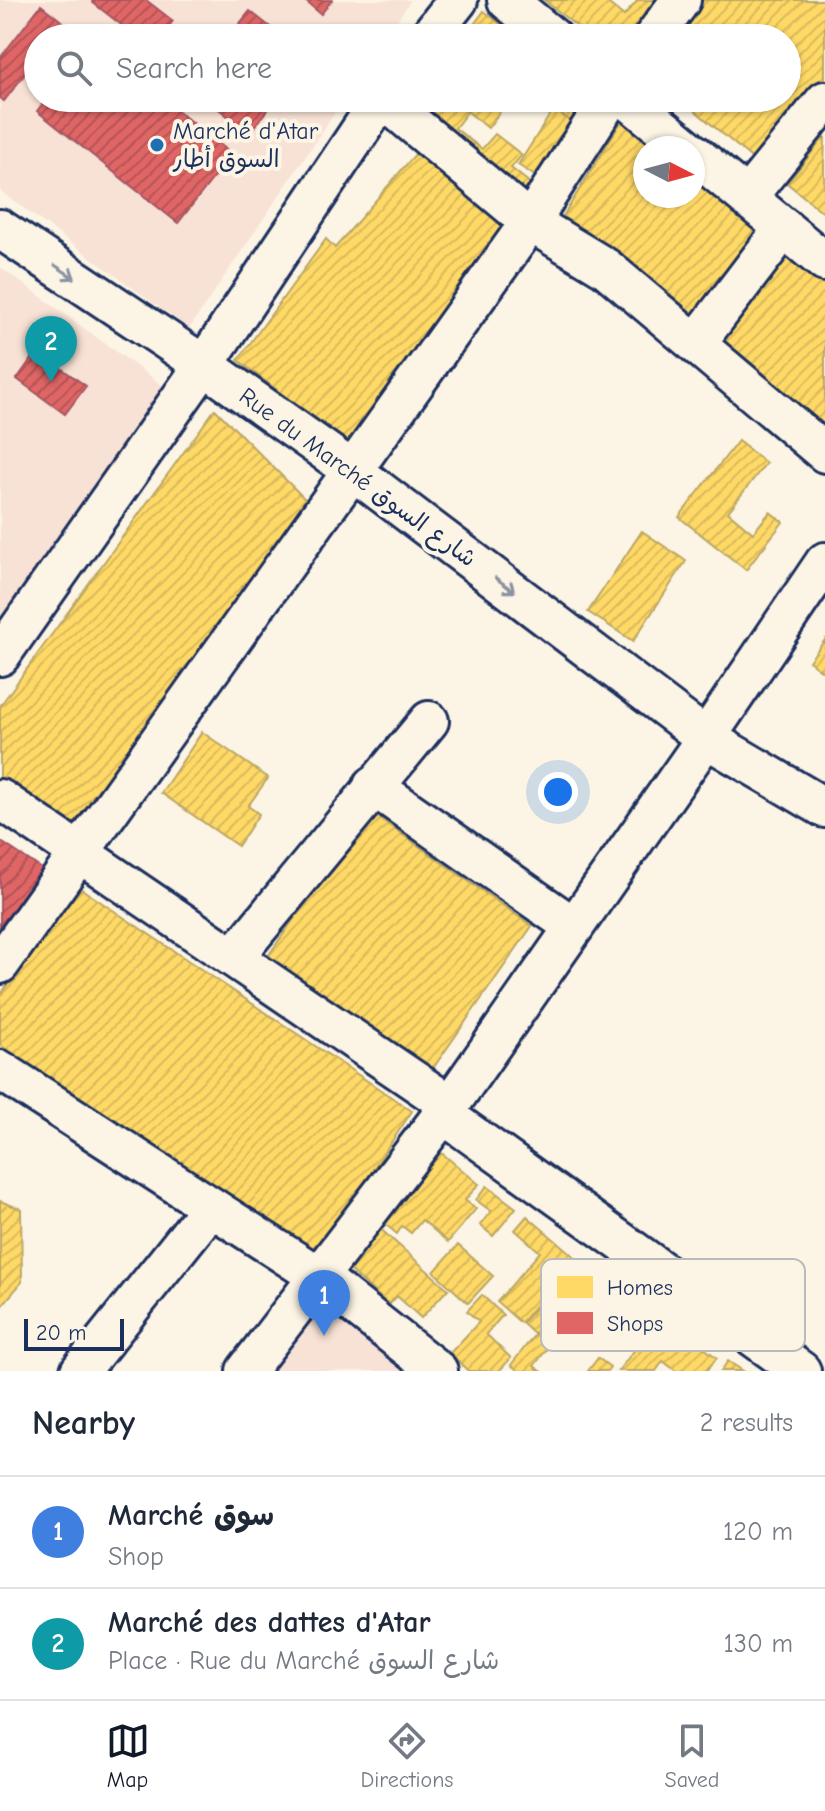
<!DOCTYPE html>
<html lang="en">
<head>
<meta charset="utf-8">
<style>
	:root { --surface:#fff; --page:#f2f2f3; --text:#1f2937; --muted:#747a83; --line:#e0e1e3; --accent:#111827 }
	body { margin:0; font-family:"Comic Neue","Playpen Sans Arabic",sans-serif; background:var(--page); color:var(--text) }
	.compass { position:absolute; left:633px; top:136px; width:72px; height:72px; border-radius:50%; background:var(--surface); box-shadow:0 2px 6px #0004; rotate:96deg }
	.scale { position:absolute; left:24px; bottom:20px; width:100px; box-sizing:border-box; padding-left:8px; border:4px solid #1b2f5e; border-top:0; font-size:22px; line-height:28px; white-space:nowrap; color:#1b2f5e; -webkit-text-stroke:6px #fcf5e5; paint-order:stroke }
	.you { position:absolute; left:558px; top:792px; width:28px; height:28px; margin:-20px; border:6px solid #fff; border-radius:50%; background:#1a73e8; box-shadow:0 0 0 12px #1a73e833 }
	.badge { display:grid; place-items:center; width:52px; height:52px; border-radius:50%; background:var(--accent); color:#fff; font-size:26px; font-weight:700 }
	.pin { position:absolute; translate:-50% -66px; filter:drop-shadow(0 2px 4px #0008) }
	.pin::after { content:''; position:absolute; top:42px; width:28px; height:24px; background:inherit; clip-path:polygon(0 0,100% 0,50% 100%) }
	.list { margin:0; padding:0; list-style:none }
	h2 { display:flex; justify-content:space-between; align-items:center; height:104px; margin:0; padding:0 32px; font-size:34px }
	h2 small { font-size:26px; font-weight:400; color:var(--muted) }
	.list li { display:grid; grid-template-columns:52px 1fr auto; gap:24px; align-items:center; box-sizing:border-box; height:112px; padding:0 32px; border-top:2px solid var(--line) }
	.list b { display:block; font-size:30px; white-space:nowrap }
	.list p { margin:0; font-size:26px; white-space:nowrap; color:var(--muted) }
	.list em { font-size:26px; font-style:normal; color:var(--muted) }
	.icon { flex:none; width:44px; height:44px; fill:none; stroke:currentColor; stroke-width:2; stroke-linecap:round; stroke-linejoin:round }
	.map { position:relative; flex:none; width:825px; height:1371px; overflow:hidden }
	.search { position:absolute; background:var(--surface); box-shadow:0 2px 6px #0004; left:24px; right:24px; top:24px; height:88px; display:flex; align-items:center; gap:20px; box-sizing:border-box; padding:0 28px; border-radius:44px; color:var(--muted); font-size:30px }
	.sheet { height:328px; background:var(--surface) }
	nav { display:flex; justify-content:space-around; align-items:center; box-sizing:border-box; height:112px; border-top:2px solid var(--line); background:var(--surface); font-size:22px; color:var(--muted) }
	nav a { display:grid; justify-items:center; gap:4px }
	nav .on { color:var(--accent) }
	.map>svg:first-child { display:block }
</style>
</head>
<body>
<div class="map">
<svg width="825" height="1371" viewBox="0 0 825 1371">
	<defs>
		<pattern id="homes-hatch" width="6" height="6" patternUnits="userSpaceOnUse" patternTransform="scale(2)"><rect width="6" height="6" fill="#ffd966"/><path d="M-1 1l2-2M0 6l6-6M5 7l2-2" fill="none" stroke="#dabb5b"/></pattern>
		<pattern id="shops-hatch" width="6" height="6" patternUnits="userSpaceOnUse" patternTransform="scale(2)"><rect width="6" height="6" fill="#e06666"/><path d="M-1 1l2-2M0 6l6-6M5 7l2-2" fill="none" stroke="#b55457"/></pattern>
	</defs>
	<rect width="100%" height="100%" fill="#fcf5e5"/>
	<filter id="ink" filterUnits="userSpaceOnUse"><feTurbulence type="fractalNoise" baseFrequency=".0125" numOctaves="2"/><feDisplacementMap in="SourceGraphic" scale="16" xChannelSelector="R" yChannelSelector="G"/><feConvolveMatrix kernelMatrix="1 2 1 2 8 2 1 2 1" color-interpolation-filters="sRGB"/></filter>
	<g filter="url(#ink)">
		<g fill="#f8e2d5">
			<polygon points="0,0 411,0 385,38 38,38 38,98 345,98 189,329 0,191"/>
			<polygon points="0,267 169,390 0,638"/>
			<polygon points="314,1301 404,1371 262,1371"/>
		</g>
		<g fill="url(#homes-hatch)" stroke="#bba664" stroke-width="2">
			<polygon points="544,0 604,0 624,16 638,0 673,0 643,38 618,38 608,30 601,38 591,38"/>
			<polygon points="694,0 825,0 825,85 761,166 680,98 787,98 787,38 658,38"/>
			<polygon points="484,11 518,38 464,38"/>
			<polygon points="418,98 451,98 468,111 455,128 474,143 461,160 404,115"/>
			<polygon points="451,98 510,98 488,128"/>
			<polygon points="561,98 598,98 579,126 553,110"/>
			<polygon points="632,104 682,148 645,148 645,196 693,196 693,158 770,227 698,327 560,221"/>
			<polygon points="553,110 579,126 543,181 518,165"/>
			<polygon points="495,134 522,155 511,168 540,191 525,211 461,160 474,143 482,149"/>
			<polygon points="825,136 824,171 825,214 787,183"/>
			<polygon points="429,138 518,217 356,451 238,360 326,239 335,248"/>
			<polygon points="791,250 825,276 825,429 716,344"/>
			<polygon points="215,409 308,502 82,831 0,779 0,706"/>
			<polygon points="738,441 766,463 728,512 753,533 770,512 783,522 746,570 679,517"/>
			<polygon points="642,531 686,561 633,641 588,612"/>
			<polygon points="825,640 825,673 809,661"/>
			<polygon points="202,732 268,778 248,806 259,814 238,846 161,793"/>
			<polygon points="369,811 532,926 429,1074 266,959"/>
			<polygon points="74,884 412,1111 315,1257 0,1045 0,996"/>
			<polygon points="438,1150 479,1184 465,1200 476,1209 448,1242 422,1220 411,1233 402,1226 397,1234 379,1219"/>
			<polygon points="487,1186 516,1208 493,1236 480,1225 491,1211 476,1200"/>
			<polygon points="0,1201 21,1209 22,1282 0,1308"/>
			<polygon points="527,1216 576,1258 521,1323 497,1302 540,1252 515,1230"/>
			<polygon points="376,1225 448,1289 421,1318 397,1296 389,1305 342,1263"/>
			<polygon points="458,1245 493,1276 468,1303 434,1272"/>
			<polygon points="553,1288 565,1300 534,1334 522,1323"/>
			<polygon points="482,1295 503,1315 486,1334 511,1358 499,1371 468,1371 450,1353 479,1322 467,1311"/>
			<polygon points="662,1315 717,1358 706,1371 676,1371 663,1361 656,1371 618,1371"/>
			<polygon points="536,1333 550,1345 534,1366 541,1371 519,1371 511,1365"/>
			<polygon points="598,1358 610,1367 607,1371 588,1371"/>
			<polygon points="728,1361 743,1371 721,1371"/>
		</g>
		<g fill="url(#shops-hatch)" stroke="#a55664" stroke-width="2">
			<polygon points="93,0 146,0 173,21 160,38 138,38 92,2"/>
			<polygon points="304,0 332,0 321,14"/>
			<polygon points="41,5 64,23 53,38 38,38 38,57 4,101 0,98 0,58"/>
			<polygon points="250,11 284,38 228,38"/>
			<polygon points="47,98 161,98 232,154 178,223 37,111"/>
			<polygon points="205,98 273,98 275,100 249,133"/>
			<polygon points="37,351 86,386 65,414 17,379"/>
			<polygon points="0,841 42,869 0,934"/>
		</g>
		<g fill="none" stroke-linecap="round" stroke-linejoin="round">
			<g stroke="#1b2f5e" stroke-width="44">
				<g id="minor">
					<polyline points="507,0 553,38"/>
					<polyline points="428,38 458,0"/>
					<polyline points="653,38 681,0"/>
					<polyline points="382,98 530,222 606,268 825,453"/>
					<polyline points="626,98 687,148"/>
					<polyline points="693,153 825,262"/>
					<polyline points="747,197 825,101"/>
					<polyline points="0,229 204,365 352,470 706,738 825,808"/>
					<polyline points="697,342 784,228"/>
					<polyline points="0,656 204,365 382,98"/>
					<polyline points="373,786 574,927"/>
					<polyline points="0,799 450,1105"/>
					<polyline points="234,957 429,721"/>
					<polyline points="0,964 530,222 610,98"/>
					<polyline points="0,1070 318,1276 438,1371"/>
					<polyline points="443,1114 801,1371"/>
					<polyline points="80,1371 211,1207"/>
					<polyline points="246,1371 450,1105 706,738 825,562"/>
				</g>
			</g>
			<use href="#minor" stroke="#fcf5e5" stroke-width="38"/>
		</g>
		<defs><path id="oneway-shaft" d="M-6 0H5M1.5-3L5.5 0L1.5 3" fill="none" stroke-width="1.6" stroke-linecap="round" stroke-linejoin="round" transform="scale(2)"/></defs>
		<g stroke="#8c92a2">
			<use href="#oneway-shaft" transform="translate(65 272) rotate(34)"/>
			<use href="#oneway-shaft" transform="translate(505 585) rotate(37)"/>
		</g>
	</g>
	<circle fill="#1f6fb2" stroke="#fcf5e5" stroke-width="3" cx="157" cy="145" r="8"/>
	<g text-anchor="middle" stroke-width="8" stroke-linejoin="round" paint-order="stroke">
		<g font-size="24" fill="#1b2f5e" stroke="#fcf5e5" text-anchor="start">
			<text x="173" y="139">Marché d'Atar<tspan x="173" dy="28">السوق أطار</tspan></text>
		</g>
		<g font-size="24" fill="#1b2f5e" stroke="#fcf5e5">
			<text transform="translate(358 477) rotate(36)" y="8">Rue du Marché شارع السوق</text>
		</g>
	</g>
	<rect x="541" y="1259" width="264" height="92" rx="12" fill="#fcf5e5" stroke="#b8babc" stroke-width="2"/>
	<rect x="557" y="1276" width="36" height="22" fill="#ffd966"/>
	<rect x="557" y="1312" width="36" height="22" fill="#e06666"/>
	<g font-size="22" fill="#1b2f5e">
		<text x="607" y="1295">Homes</text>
		<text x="607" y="1331">Shops</text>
	</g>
</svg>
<svg class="compass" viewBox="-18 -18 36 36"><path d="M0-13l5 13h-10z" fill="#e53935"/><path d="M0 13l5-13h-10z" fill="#747a83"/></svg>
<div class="scale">20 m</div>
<div class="you"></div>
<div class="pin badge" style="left:324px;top:1336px;background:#3f7fe0">1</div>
<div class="pin badge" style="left:51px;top:382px;background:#0f9aa8">2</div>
<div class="search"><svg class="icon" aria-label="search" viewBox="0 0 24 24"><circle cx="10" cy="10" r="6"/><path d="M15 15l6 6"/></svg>Search here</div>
</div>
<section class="sheet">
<h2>Nearby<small>2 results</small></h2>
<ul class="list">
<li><span class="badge" style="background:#3f7fe0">1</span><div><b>Marché سوق</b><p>Shop</p></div><em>120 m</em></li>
<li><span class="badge" style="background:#0f9aa8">2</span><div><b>Marché des dattes d'Atar</b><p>Place · Rue du Marché شارع السوق</p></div><em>130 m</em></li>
</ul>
</section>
<nav>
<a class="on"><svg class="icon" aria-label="map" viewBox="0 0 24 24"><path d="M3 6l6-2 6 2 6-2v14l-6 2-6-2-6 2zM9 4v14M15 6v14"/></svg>Map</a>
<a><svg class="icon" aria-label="directions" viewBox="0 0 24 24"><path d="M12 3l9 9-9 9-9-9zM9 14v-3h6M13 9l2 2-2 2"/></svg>Directions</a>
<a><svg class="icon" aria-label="saved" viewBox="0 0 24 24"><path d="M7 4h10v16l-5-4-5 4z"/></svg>Saved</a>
</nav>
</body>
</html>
